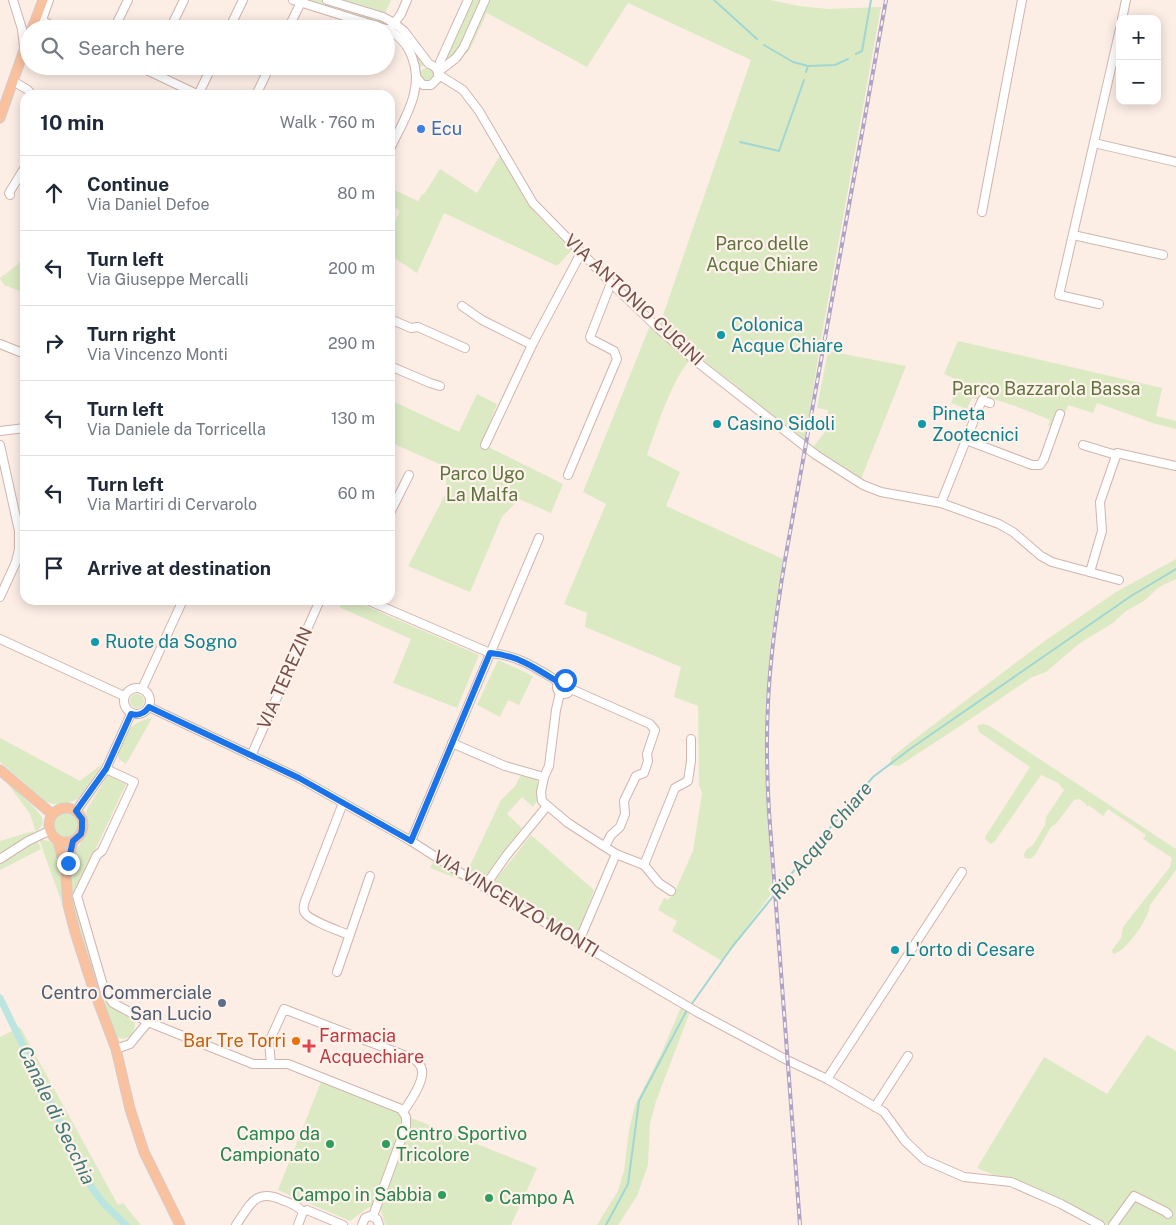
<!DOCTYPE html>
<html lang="en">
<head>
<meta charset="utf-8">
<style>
	:root { --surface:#fff; --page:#f2f2f3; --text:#1f2937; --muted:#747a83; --line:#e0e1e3 }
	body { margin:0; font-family:"Public Sans",sans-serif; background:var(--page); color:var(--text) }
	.controls { position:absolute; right:15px; top:15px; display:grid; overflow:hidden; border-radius:10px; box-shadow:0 2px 12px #0003 }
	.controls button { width:45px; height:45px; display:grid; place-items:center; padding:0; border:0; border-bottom:1px solid var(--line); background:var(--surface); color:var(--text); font:25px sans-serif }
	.stop { position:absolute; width:15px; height:15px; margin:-11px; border:4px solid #1a73e8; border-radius:50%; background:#fff }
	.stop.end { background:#1a73e8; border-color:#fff; box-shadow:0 1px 5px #0008 }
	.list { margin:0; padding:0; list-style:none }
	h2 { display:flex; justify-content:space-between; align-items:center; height:65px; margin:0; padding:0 20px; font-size:21px }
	h2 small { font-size:16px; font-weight:400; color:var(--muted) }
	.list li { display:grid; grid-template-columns:32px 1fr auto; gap:15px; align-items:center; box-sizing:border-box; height:75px; padding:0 20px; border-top:1px solid var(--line) }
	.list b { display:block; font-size:19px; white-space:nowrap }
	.list p { margin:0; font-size:16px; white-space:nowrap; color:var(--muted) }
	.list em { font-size:16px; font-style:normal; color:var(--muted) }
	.icon { flex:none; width:28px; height:28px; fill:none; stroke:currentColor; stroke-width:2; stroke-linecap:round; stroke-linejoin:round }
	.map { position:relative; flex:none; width:1176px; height:1225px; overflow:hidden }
	.search { position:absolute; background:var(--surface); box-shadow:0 2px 12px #0003; left:20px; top:20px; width:375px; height:55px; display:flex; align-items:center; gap:12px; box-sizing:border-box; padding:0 18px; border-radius:28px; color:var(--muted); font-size:19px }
	.panel { position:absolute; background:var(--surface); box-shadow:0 2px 12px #0003; left:20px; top:90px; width:375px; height:515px; border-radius:15px }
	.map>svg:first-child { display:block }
</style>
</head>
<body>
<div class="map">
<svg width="1176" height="1225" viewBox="0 0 1176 1225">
	<rect width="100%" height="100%" fill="#fcede5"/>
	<g fill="#dceac4">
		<polygon points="293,0 391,0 383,17 394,23 425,64 417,70 394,32"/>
		<polygon points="467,0 770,0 799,6 829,9 881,7 821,339 805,441 739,390 739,388 696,355 661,324 659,327 751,60 628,3 587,67 487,13 469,51 448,68 436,68"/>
		<circle cx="427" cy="75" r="7"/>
		<polygon points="501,154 523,196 537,215 572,250 557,266 444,213 417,273 390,255 390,233 400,211 390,205 390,188 418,201 422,194 424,194 440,169 477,193"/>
		<polygon points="25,255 25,293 4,285 0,278 17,265"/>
		<path d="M651 323 692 358C673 376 656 429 647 455L680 472 666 506 783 559 771 638 765 726V755L772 893 722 961 672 931 677 921 658 910 664 898 668 900 676 889 693 851 702 793 699 785 698 706 674 697 681 667 585 627 587 613 564 604 606 504 583 492Z"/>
		<path d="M958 341 1162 388 1156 416 1176 421V429L1156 424 1097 403 1093 413 1068 405 1060 429 1048 426 1050 420C1031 412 1012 404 992 399 985 398 979 400 972 398L967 409 951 403 960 381 944 374Z"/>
		<polygon points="828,351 906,366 861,479 813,447 825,432 828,410 817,408"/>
		<polygon points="477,394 497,404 482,444 563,484 551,513 519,499 502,517 470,592 408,566 446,493 446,467 390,442 390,400 459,432"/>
		<polygon points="1176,559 1176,579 1159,587 1144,601 1126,611 1113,623 1080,643 1046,672 1032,677 978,714 899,766 890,765 891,758 912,741 1046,640 1116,592"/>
		<polygon points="343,600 352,600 479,655 457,708 393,683 411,639 339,607"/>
		<polygon points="498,660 533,676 519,705 508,700 500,717 477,705"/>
		<circle cx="137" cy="701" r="7"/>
		<path d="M152 718 126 764 119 759 117 753C127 732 128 723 152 718Z"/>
		<path d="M982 724 988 725 1176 849V870L1150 905C1149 918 1126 952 1113 954L1112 950 1121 938 1123 927 1170 867 1172 858 1143 839 1146 835 1108 809 1103 816 1090 806H1086V804L1079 799 1074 800 1056 824 1051 827 1035 855 1030 859 1025 858 1024 854 1027 849 1033 845 1045 825 1046 817 1064 790 1058 783 1041 775 995 841 991 844 986 840 985 837 1030 767 979 732 977 726Z"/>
		<path d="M0 738 80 781 103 763 80 797C69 805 58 807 45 801L0 762Z"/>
		<path d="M108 775 126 784 76 891V907L107 1003 129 1016 135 1023C135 1035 128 1042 116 1037L113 1031 75 914 70 886 76 851 86 834 88 827 86 811Z"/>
		<polygon points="521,775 537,780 539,798 533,807 522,797 507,814 522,828 484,880 482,880 467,872 501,800 515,786"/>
		<path d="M6 781C13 788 41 812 42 818 44 824 41 828 36 832L30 814Z"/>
		<circle cx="66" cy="825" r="13"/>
		<polygon points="33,831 41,849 0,870 0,841"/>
		<polygon points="531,835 594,890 578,934 575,935 492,887 492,884"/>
		<path d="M39 839C43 840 48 840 51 842 66 852 63 892 64 909Z"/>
		<polygon points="433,862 466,881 466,882 430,868"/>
		<polygon points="681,1007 690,1012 656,1101 650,1123 648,1165 637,1196 618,1225 597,1225 618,1191 624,1171 629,1130 635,1105 662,1052"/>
		<polygon points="20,1027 118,1205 123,1203 141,1225 0,1225 0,1037"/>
		<polygon points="1147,1035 1176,1051 1176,1225 1099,1225 1101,1219 977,1168 1044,1057 1107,1094"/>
		<polygon points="321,1082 537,1168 511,1225 385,1225 381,1210 369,1207 350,1221 278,1190"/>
	</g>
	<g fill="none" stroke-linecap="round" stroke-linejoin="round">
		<g stroke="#a0d7d2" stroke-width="2">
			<polyline points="714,0 757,39"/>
			<polyline points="764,45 793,62 808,66"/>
			<polyline points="856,54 862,51 871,0"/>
			<polyline points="806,72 808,66 835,65 848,59"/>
			<polyline points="740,142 779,151 804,80"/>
			<polyline points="691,1005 732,947 797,867 873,777 910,749 1131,596 1176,569"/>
			<polyline points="606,1225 628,1184 639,1101 688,1008"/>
		</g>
		<polyline stroke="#bae5e1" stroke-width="7" points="0,998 92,1188 103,1203 126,1225"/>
		<g stroke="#d0b5ae" stroke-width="10">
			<g id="minor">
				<polyline points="13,0 22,29 24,47"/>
				<polyline points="49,0 43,17 43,21 59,29"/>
				<polyline points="293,0 386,29"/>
				<path d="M327 0 383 17 394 23 404 31 429 64C436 66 439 71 438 78L431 85H423L417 78"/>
				<polyline points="1122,19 1126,0"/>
				<polyline points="392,26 401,14 407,0"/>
				<polyline points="114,29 128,0"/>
				<polyline points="170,29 184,0"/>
				<polyline points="229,29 243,0"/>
				<polyline points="288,29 302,0"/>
				<path d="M386 29C399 35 407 43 412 57 425 89 404 119 390 149"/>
				<polyline points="440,62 468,0"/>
				<polyline points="138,66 199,95"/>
				<polyline points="438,72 456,58 464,47 485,0"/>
				<polyline points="439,75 463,90 479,111 533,203 613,285 658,328 692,358 816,455 863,485 881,492 941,503 999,524 1013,532 1041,556 1052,562 1119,580"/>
				<polyline points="13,81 28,90 32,95"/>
				<polyline points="198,95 212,66"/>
				<polyline points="256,95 270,66"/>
				<polyline points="1094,143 1176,162"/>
				<polyline points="10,195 9,193 25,167"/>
				<polyline points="982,212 1022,0"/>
				<polyline points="1073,235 1163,255"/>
				<polyline points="1099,304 1059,295 1120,29"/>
				<polyline points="462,306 482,320 532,345"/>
				<polyline points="390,319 411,328 418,327 465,348"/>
				<polyline points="0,344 25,354"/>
				<polyline points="390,366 430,383 440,386"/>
				<polyline points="0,431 25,428"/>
				<polyline points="966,440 1032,465 1040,465 1044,459 1060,414"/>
				<polyline points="0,445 19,531 19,549 16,562 0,597"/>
				<polyline points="485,445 532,345 581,253"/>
				<polyline points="1083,445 1116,455"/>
				<polyline points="568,475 617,359 614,351 591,339 590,337 611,283"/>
				<polyline points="941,503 982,400 990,403"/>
				<polyline points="390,513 409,475"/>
				<polyline points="1090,572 1102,531 1100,502 1117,453 1176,466"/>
				<path d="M367 600 490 653C518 655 536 668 559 682"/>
				<polyline points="0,639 124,696"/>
				<circle cx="564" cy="687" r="7"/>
				<circle cx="137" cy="701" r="13"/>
				<polyline points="142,689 183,600"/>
				<polyline points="571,689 650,724 655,730 647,754 648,761 644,773 636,776 624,801 625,814 620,827 611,835 605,846"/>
				<polyline points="560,693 556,710 549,766 544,777 541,792 542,801 568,823 616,854"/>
				<polyline points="149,707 299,778 411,841 464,875 697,1012 787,1060 827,1079 884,1112 905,1141 925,1160 964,1177 1011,1182 1061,1204 1100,1225"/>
				<polyline points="452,743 505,766 544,777"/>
				<polyline points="251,756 320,600"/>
				<polyline points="106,769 134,782 102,851 97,855 77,896 104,989 113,1003 148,1022 130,1044 116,1049"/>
				<path d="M343 803 305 901C304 904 303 910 305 913 310 921 340 931 349 935"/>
				<polyline points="76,811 106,769 131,714"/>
				<polyline points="411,841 539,538"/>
				<polyline points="0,859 28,841 49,831"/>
				<polyline points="644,865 659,883 671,891"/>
				<polyline points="485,886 506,856 547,806"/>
				<polyline points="579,941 616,854 644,865 675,788 688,781 691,761 691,739"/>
				<polyline points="337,972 370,876"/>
				<polyline points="148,1022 253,1064 288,1064 401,1109 406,1117 406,1126 373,1216"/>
				<path d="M271 1064 269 1042 284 1009 414 1059C418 1062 421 1065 422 1070 424 1082 410 1102 403 1112"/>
				<polyline points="827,1079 962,872"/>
				<polyline points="875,1107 908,1056"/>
				<path d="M236 1225C250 1205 255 1188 282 1200 290 1203 297 1205 303 1212"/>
				<polyline points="298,1225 303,1212 307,1210 343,1225"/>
				<polyline points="362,1225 365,1218 370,1216 377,1219 379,1225"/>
				<polyline points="1113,1225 1134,1196 1166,1212 1168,1214"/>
			</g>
		</g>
		<g stroke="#d6cac9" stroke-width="11">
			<g id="major">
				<polyline points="32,29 43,0"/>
				<polyline points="0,118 29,36"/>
				<polyline points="0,770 52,814"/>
				<circle cx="66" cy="825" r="17"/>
				<polyline points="58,841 65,869"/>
				<polyline points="73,841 66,876 68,905 75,932 93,988 116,1049 130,1109 144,1152 180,1225"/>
			</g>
		</g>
		<use href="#minor" stroke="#fff" stroke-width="8"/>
		<use href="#major" stroke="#fac19e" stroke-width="9"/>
		<g stroke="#ada3c6" stroke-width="4">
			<path id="rail" d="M800 1225 769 812C767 776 766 740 768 704 770 656 777 608 785 560L886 0"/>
		</g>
		<use href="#rail" stroke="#fff2eb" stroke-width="2" stroke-dasharray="5.5" stroke-linecap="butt"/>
	</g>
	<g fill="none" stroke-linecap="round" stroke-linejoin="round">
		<path stroke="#1a73e8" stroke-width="6" d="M68 863 73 841 81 834 82 829V819L76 811 106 769 131 714C139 716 144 714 149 707L299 778 411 841 490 653C517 655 536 668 558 682L565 680"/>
	</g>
	<circle fill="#3f7fe0" stroke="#fff2eb" stroke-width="2" cx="421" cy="129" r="5"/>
	<g fill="#0f9aa8" stroke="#fff2eb" stroke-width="2">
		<circle cx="721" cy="335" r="5"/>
		<circle cx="717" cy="424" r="5"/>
		<circle cx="922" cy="424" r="5"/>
		<circle cx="95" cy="642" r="5"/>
		<circle cx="895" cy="950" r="5"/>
	</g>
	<circle fill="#5c6f8a" stroke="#fff2eb" stroke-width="2" cx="222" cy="1003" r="5"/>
	<circle fill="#e8710a" stroke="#fff2eb" stroke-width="2" cx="296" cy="1041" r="5"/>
	<path fill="#e0444e" stroke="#fff2eb" stroke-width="2" d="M306.5 1038.5h5v5h5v5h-5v5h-5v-5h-5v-5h5z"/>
	<g fill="#2e9e5b" stroke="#fff2eb" stroke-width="2">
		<circle cx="330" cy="1144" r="5"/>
		<circle cx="386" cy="1144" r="5"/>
		<circle cx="442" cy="1195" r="5"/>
		<circle cx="489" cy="1198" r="5"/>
	</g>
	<g text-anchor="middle" stroke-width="4.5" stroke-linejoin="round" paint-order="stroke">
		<g font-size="18" fill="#366cbe" stroke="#fff2eb" text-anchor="start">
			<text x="431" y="135">Ecu</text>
		</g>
		<g font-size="18" fill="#5d7440" stroke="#fff2eb">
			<text x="762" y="250">Parco delle<tspan x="762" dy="21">Acque Chiare</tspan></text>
			<text x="1046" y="395">Parco Bazzarola Bassa</text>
			<text x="482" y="480">Parco Ugo<tspan x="482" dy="21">La Malfa</tspan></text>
		</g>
		<g font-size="18" fill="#754f4a" stroke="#fff2eb">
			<text transform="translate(634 300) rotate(43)" y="6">VIA ANTONIO CUGINI</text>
			<text transform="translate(285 678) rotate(-66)" y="6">VIA TEREZIN</text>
			<text transform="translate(516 904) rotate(31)" y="6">VIA VINCENZO MONTI</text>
		</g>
		<g font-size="18" fill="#0d838f" stroke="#fff2eb" text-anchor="start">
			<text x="731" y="331">Colonica<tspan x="731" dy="21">Acque Chiare</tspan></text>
			<text x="932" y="420">Pineta<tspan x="932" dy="21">Zootecnici</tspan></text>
			<text x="727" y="430">Casino Sidoli</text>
			<text x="105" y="648">Ruote da Sogno</text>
			<text x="905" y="956">L'orto di Cesare</text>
		</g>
		<g font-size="18" fill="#4e5e75" stroke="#fff2eb" text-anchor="end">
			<text x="212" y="999">Centro Commerciale<tspan x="212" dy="21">San Lucio</tspan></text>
		</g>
		<g font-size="18" fill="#be3a42" stroke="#fff2eb" text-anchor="start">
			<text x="319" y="1042">Farmacia<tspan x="319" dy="21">Acquechiare</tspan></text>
		</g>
		<g font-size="18" fill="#c56008" stroke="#fff2eb" text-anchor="end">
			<text x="286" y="1047">Bar Tre Torri</text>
		</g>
		<g font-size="18" fill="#27864d" stroke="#fff2eb" text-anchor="end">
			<text x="320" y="1140">Campo da<tspan x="320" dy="21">Campionato</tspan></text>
			<text x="396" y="1140" text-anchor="start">Centro Sportivo<tspan x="396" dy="21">Tricolore</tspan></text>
			<text x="432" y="1201">Campo in Sabbia</text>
			<text x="499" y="1204" text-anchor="start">Campo A</text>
		</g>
		<g font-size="19" font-style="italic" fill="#3e7a75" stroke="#fff2eb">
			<text transform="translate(821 840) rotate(-50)" y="7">Rio Acque Chiare</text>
			<text transform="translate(57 1115) rotate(64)" y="7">Canale di Secchia</text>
		</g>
	</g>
</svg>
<div class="controls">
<button>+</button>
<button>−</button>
</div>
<div class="stop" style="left:565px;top:680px"></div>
<div class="stop end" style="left:68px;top:863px"></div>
<div class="search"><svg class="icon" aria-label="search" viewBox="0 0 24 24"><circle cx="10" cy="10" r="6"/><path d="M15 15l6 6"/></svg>Search here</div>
<section class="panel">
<h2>10 min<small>Walk · 760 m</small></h2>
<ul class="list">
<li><svg class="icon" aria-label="ahead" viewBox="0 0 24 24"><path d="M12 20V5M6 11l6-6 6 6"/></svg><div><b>Continue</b><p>Via Daniel Defoe</p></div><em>80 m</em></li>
<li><svg class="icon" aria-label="left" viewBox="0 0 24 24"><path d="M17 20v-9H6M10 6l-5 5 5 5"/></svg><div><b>Turn left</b><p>Via Giuseppe Mercalli</p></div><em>200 m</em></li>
<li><svg class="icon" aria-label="right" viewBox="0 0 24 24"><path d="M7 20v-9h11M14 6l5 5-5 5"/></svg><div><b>Turn right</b><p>Via Vincenzo Monti</p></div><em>290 m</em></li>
<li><svg class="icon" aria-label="left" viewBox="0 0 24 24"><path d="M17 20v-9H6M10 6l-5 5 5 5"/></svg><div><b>Turn left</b><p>Via Daniele da Torricella</p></div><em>130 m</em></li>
<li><svg class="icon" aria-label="left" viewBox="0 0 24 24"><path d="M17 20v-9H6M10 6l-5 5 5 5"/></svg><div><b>Turn left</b><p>Via Martiri di Cervarolo</p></div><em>60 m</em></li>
<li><svg class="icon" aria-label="arrive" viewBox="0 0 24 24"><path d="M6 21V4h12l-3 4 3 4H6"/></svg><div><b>Arrive at destination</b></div></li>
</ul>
</section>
</div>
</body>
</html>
